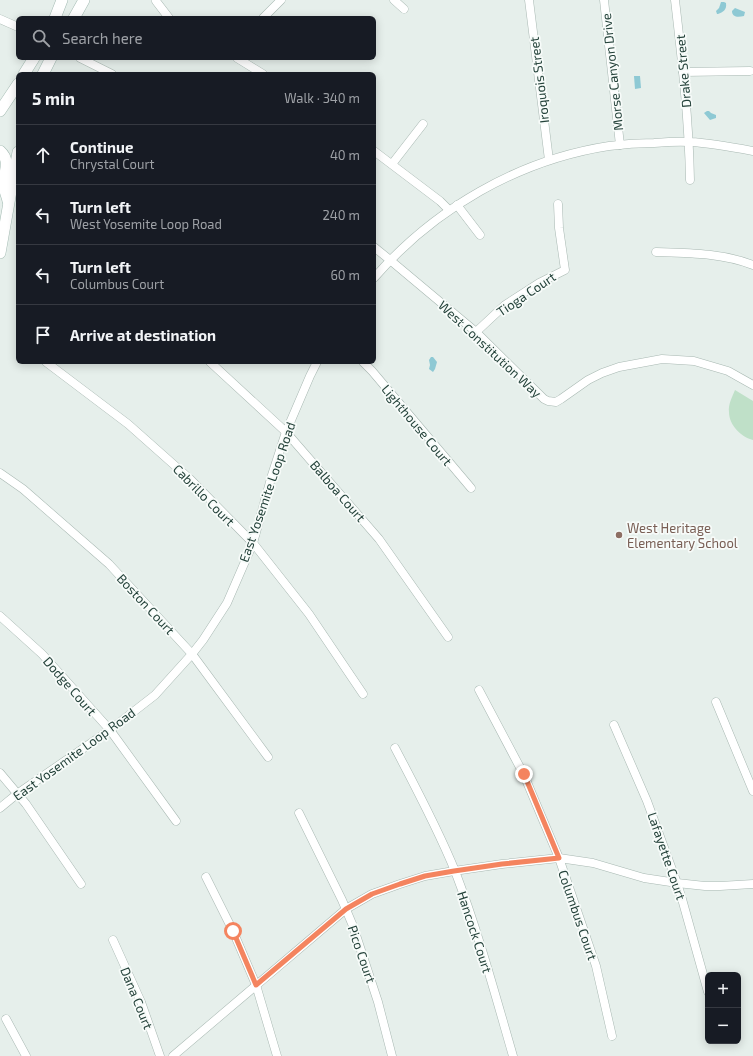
<!DOCTYPE html>
<html lang="en">
<head>
<meta charset="utf-8">
<style>
	:root { --surface:#171b24; --page:#242831; --text:#f1f3f6; --muted:#9ea1a6; --line:#363941 }
	body { margin:0; font-family:"Exo 2",sans-serif; background:var(--page); color:var(--text) }
	.controls { position:absolute; right:12px; bottom:12px; display:grid; overflow:hidden; border-radius:6px; box-shadow:0 2px 10px #0003 }
	.controls button { width:36px; height:36px; display:grid; place-items:center; padding:0; border:0; border-bottom:1px solid var(--line); background:var(--surface); color:var(--text); font:20px sans-serif }
	.stop { position:absolute; width:12px; height:12px; margin:-9px; border:3px solid #f4845f; border-radius:50%; background:#fff }
	.stop.end { background:#f4845f; border-color:#fff; box-shadow:0 1px 4px #0008 }
	.list { margin:0; padding:0; list-style:none }
	h2 { display:flex; justify-content:space-between; align-items:center; height:52px; margin:0; padding:0 16px; font-size:17px }
	h2 small { font-size:13px; font-weight:400; color:var(--muted) }
	.list li { display:grid; grid-template-columns:26px 1fr auto; gap:12px; align-items:center; box-sizing:border-box; height:60px; padding:0 16px; border-top:1px solid var(--line) }
	.list b { display:block; font-size:15px; white-space:nowrap }
	.list p { margin:0; font-size:13px; white-space:nowrap; color:var(--muted) }
	.list em { font-size:13px; font-style:normal; color:var(--muted) }
	.icon { flex:none; width:22px; height:22px; fill:none; stroke:currentColor; stroke-width:2; stroke-linecap:round; stroke-linejoin:round }
	.map { position:relative; flex:none; width:753px; height:1056px; overflow:hidden }
	.search { position:absolute; background:var(--surface); box-shadow:0 2px 10px #0003; left:16px; top:16px; width:360px; height:44px; display:flex; align-items:center; gap:10px; box-sizing:border-box; padding:0 14px; border-radius:6px; color:var(--muted); font-size:15px }
	.panel { position:absolute; background:var(--surface); box-shadow:0 2px 10px #0003; left:16px; top:72px; width:360px; height:292px; border-radius:6px }
	.map>svg:first-child { display:block }
</style>
</head>
<body>
<div class="map">
<svg width="753" height="1056" viewBox="0 0 753 1056">
	<rect width="100%" height="100%" fill="#e6efeb"/>
	<path fill="#bfe0c8" d="M735 390 753 401V440C741 437 729 425 729 412 728 405 732 397 735 390Z"/>
	<g fill="#8ec9d4">
		<path d="M721 2H724L726 3C727 10 723 12 718 14H717L716 11 719 8Z"/>
		<path d="M735 8 745 12 744 16C739 17 732 18 732 11Z"/>
		<polygon points="634,76 640,76 641,88 635,89"/>
		<polygon points="707,111 709,111 711,113 716,115 716,118 710,120 704,113"/>
		<polygon points="431,357 433,357 437,362 435,369 433,372 429,369 430,365 429,360"/>
	</g>
	<g fill="none" stroke-linecap="round" stroke-linejoin="round">
		<g stroke="#a8b8b2" stroke-width="9">
			<g id="street">
				<polyline points="394,0 404,9"/>
				<polyline points="529,0 549,160"/>
				<polyline points="604,0 620,145"/>
				<path d="M675 0C682 60 689 120 690 180"/>
				<polyline points="156,1 169,18"/>
				<polyline points="263,18 281,0"/>
				<polyline points="0,19 18,27"/>
				<polyline points="80,58 112,74"/>
				<polyline points="237,58 263,74"/>
				<polyline points="683,72 750,71"/>
				<polyline points="374,151 440,201 449,210"/>
				<polyline points="392,164 423,124"/>
				<polyline points="457,205 480,235"/>
				<polyline points="374,247 390,260 476,332 544,399 548,401 556,402 561,399 588,380 602,373 619,367 662,359 694,361 728,371 753,385"/>
				<path d="M656 252C689 253 722 253 753 265"/>
				<path d="M374 278C434 209 518 160 609 146 624 144 639 143 654 143 666 142 678 141 690 142 711 143 732 147 753 151"/>
				<polyline points="476,332 505,305 539,283 565,270 559,228 558,204"/>
				<polyline points="46,362 128,424 190,479 244,534 253,543 309,614 363,694"/>
				<polyline points="210,362 286,432 379,539 448,637"/>
				<polyline points="363,362 372,371 471,488"/>
				<polyline points="0,473 23,489 109,564 192,654 268,757"/>
				<polyline points="0,616 42,654 110,730 176,821"/>
				<polyline points="479,690 524,775 559,858 596,966 612,1036"/>
				<polyline points="716,702 753,791"/>
				<polyline points="614,725 647,801 677,883 682,899 708,992"/>
				<path d="M395 748C416 788 438 829 455 871 478 931 495 994 513 1056"/>
				<polyline points="0,773 26,804 81,884"/>
				<polyline points="0,808 17,794 110,730 155,695 192,654 203,640 227,603 253,543 272,475 286,432 310,376 317,362"/>
				<polyline points="299,813 342,900 353,926 378,1002 392,1056"/>
				<polyline points="206,877 233,931 256,985 277,1056"/>
				<polyline points="113,940 141,1002 160,1056"/>
				<polyline points="6,1019 26,1056"/>
				<polyline points="173,1056 346,909 372,894 400,884 425,876 454,871 502,864 559,858 593,863 644,878 677,883 705,886 720,886 753,884"/>
			</g>
		</g>
		<g stroke="#a4bbb3" stroke-width="12">
			<g id="secondary">
				<polyline points="55,18 62,0"/>
				<polyline points="74,18 84,0"/>
				<polyline points="24,74 34,58"/>
				<polyline points="43,74 51,58"/>
				<polyline points="0,111 18,84"/>
				<path d="M0 151C12 162 3 172 4 185 4 190 7 196 8 201"/>
				<polyline points="0,253 18,152"/>
			</g>
		</g>
		<use href="#street" stroke="#fff" stroke-width="8"/>
		<use href="#secondary" stroke="#fff" stroke-width="11"/>
	</g>
	<g fill="none" stroke-linecap="round" stroke-linejoin="round">
		<polyline stroke="#f4845f" stroke-width="5" points="233,931 256,985 346,909 372,894 400,884 425,876 454,871 502,864 559,858 524,774"/>
	</g>
	<circle fill="#8d6e63" stroke="#f7fbf9" stroke-width="1.5" cx="619" cy="535" r="4"/>
	<g text-anchor="middle" stroke-width="3.5" stroke-linejoin="round" paint-order="stroke">
		<g font-size="13" fill="#24423a" stroke="#f7fbf9">
			<text transform="translate(683 71) rotate(-95)" y="5">Drake Street</text>
			<text transform="translate(612 72) rotate(-96)" y="5">Morse Canyon Drive</text>
			<text transform="translate(539 80) rotate(-97)" y="5">Iroquois Street</text>
			<text transform="translate(526 294) rotate(-34)" y="5">Tioga Court</text>
			<text transform="translate(490 349) rotate(43)" y="5">West Constitution Way</text>
			<text transform="translate(417 425) rotate(50)" y="5">Lighthouse Court</text>
			<text transform="translate(338 491) rotate(49)" y="5">Balboa Court</text>
			<text transform="translate(267 492) rotate(-71)" y="5">East Yosemite Loop Road</text>
			<text transform="translate(204 495) rotate(45)" y="5">Cabrillo Court</text>
			<text transform="translate(146 604) rotate(47)" y="5">Boston Court</text>
			<text transform="translate(70 686) rotate(49)" y="5">Dodge Court</text>
			<text transform="translate(74 754) rotate(-36)" y="5">East Yosemite Loop Road</text>
			<text transform="translate(667 856) rotate(71)" y="5">Lafayette Court</text>
			<text transform="translate(578 915) rotate(71)" y="5">Columbus Court</text>
			<text transform="translate(475 932) rotate(72)" y="5">Hancock Court</text>
			<text transform="translate(362 954) rotate(71)" y="5">Pico Court</text>
			<text transform="translate(137 998) rotate(68)" y="5">Dana Court</text>
		</g>
		<g font-size="13" fill="#785e54" stroke="#f7fbf9" text-anchor="start">
			<text x="627" y="533">West Heritage<tspan x="627" dy="15">Elementary School</tspan></text>
		</g>
	</g>
</svg>
<div class="controls">
<button>+</button>
<button>−</button>
</div>
<div class="stop" style="left:233px;top:931px"></div>
<div class="stop end" style="left:524px;top:774px"></div>
<div class="search"><svg class="icon" aria-label="search" viewBox="0 0 24 24"><circle cx="10" cy="10" r="6"/><path d="M15 15l6 6"/></svg>Search here</div>
<section class="panel">
<h2>5 min<small>Walk · 340 m</small></h2>
<ul class="list">
<li><svg class="icon" aria-label="ahead" viewBox="0 0 24 24"><path d="M12 20V5M6 11l6-6 6 6"/></svg><div><b>Continue</b><p>Chrystal Court</p></div><em>40 m</em></li>
<li><svg class="icon" aria-label="left" viewBox="0 0 24 24"><path d="M17 20v-9H6M10 6l-5 5 5 5"/></svg><div><b>Turn left</b><p>West Yosemite Loop Road</p></div><em>240 m</em></li>
<li><svg class="icon" aria-label="left" viewBox="0 0 24 24"><path d="M17 20v-9H6M10 6l-5 5 5 5"/></svg><div><b>Turn left</b><p>Columbus Court</p></div><em>60 m</em></li>
<li><svg class="icon" aria-label="arrive" viewBox="0 0 24 24"><path d="M6 21V4h12l-3 4 3 4H6"/></svg><div><b>Arrive at destination</b></div></li>
</ul>
</section>
</div>
</body>
</html>
